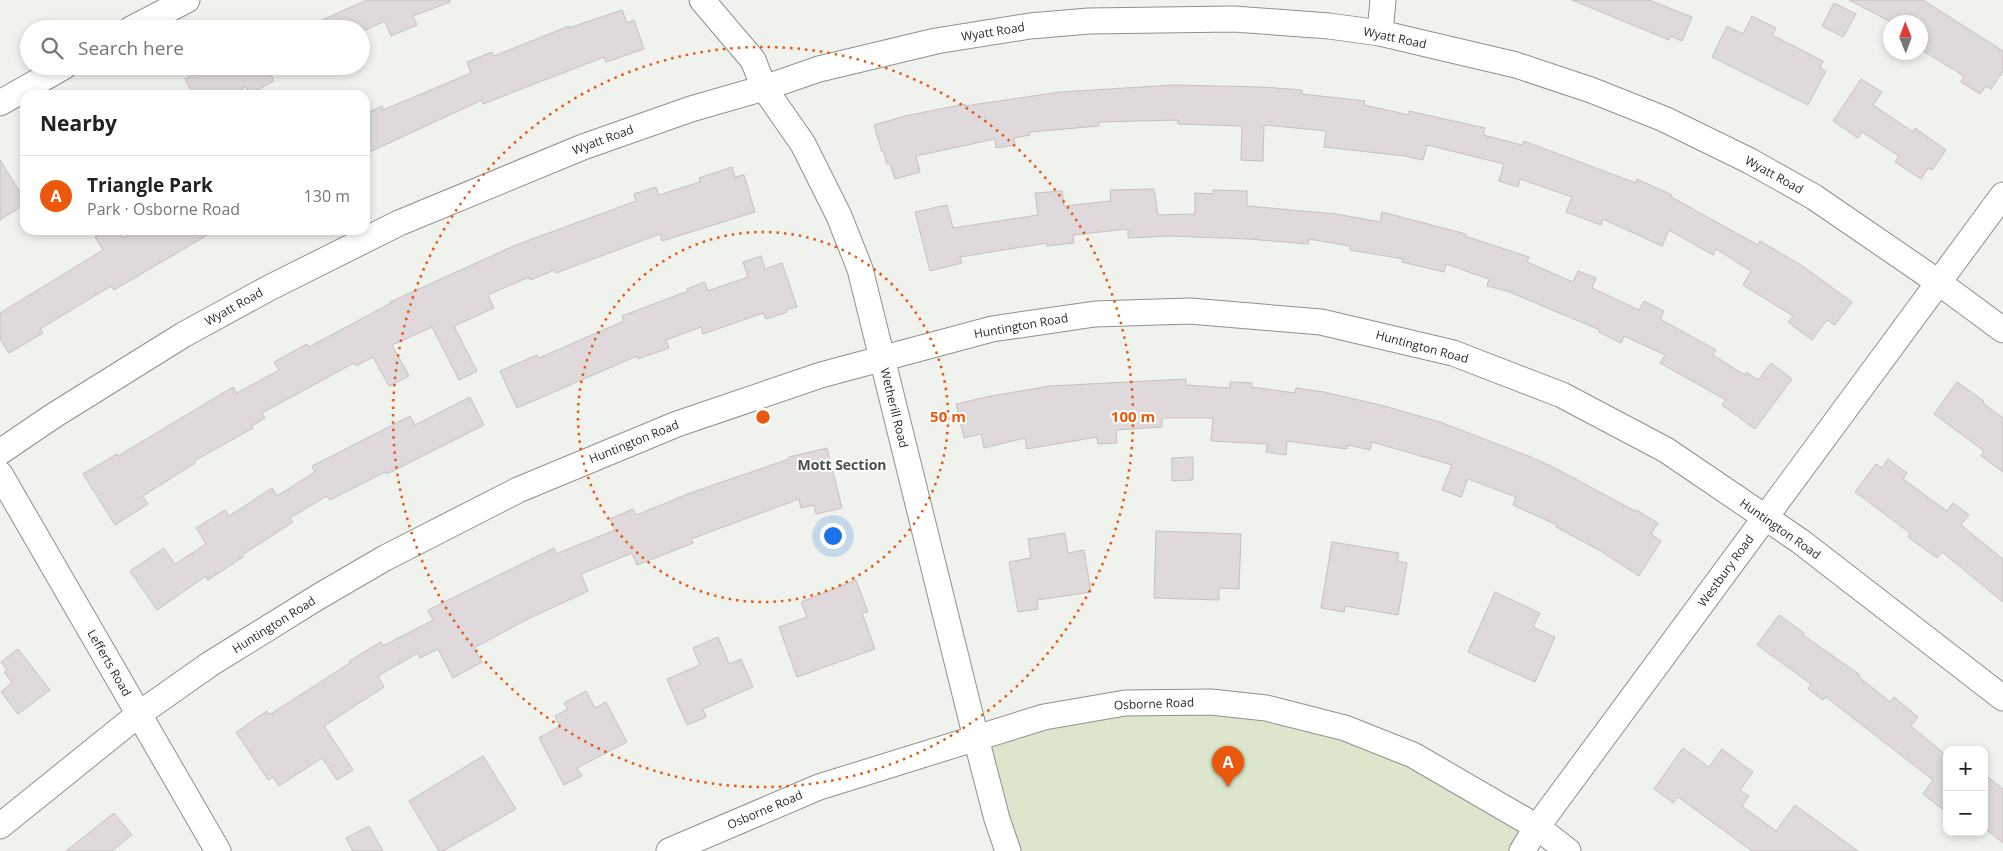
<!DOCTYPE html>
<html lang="en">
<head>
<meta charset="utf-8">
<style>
	:root { --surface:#fff; --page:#f2f2f2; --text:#222; --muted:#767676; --line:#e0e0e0; --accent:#ea580c }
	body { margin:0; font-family:"Open Sans",sans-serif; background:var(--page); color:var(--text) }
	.controls { position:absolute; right:15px; bottom:15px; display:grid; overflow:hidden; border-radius:10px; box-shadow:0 2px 8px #0003 }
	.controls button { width:45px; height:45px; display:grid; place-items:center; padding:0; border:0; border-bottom:1px solid var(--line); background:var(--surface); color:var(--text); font:25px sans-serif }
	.compass { position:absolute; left:1883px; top:15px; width:45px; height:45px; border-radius:50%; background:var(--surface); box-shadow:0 2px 8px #0003; rotate:359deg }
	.you { position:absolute; left:832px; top:535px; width:18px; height:18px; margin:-12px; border:4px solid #fff; border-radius:50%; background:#1a73e8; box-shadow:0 0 0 8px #1a73e833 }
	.badge { display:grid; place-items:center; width:32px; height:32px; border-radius:50%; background:var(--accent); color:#fff; font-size:16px; font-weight:700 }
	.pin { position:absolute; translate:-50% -41px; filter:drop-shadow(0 1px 2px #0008) }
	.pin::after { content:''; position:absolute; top:26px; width:18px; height:15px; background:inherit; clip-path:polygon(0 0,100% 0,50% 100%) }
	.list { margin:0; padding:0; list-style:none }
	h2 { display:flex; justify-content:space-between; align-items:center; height:65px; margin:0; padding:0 20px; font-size:21px }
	h2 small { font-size:16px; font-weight:400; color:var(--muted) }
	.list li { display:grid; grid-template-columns:32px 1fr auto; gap:15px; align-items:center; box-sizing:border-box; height:80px; padding:0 20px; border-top:1px solid var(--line) }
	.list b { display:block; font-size:19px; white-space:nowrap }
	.list p { margin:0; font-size:16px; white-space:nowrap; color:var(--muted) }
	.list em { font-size:16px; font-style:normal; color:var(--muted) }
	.icon { flex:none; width:28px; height:28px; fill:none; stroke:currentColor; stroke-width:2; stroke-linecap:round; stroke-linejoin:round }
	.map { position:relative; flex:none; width:2003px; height:851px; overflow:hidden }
	.search { position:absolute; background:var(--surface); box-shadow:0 2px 8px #0003; left:20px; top:20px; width:350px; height:55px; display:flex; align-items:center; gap:12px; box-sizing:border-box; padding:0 18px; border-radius:28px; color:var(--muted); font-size:19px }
	.panel { position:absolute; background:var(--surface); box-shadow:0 2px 8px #0003; left:20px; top:90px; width:350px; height:145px; border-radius:15px }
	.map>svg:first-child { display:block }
</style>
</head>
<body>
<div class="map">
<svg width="2003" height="851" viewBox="0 0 2003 851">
	<rect width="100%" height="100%" fill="#f0f2ed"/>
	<polygon fill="#dbe6cc" points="1125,703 1345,728 1537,827 1522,851 1008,851 976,738"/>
	<g fill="#dfd9dc" stroke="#c6c0c3">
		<polygon points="367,0 450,0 450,2 413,16 417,25 391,36 385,21 361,32 361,28 302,29"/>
		<polygon points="1572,0 1649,0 1692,17 1682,41 1671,36 1669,40"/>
		<polygon points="1849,0 1923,0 2003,51 2003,71 1991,89 1986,86 1980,94 1961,82 1964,76 1920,49 1920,22 1891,22"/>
		<polygon points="1834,3 1856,14 1843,37 1822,26"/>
		<polygon points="622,10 627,23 634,20 644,49 606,62 604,57 483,104 482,100 365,154 365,114 382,106 383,110 471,73 467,62 492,52 494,56 569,26 569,28"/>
		<polygon points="1752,16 1776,28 1772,35 1823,61 1820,68 1826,71 1808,105 1712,57 1727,26 1743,34"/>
		<polygon points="212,66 289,66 271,75 274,81 249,94 246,87 231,95 193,95 185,79"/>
		<polygon points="1861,79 1882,92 1873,105 1913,132 1915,128 1946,150 1932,170 1928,168 1921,179 1895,162 1899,156 1862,132 1858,138 1833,121"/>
		<polygon points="1174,85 1263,87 1302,90 1302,94 1365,101 1364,105 1409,115 1409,111 1485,128 1483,135 1522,145 1524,141 1636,183 1637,179 1672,195 1671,197 1758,245 1760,241 1804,267 1852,302 1835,325 1827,320 1812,340 1788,322 1793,316 1743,285 1751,271 1716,249 1713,255 1669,230 1662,246 1603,219 1601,225 1566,212 1572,197 1520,179 1518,187 1499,181 1504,164 1427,145 1423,160 1405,156 1324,147 1326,131 1264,125 1263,161 1241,160 1242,126 1178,124 1178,120 1099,122 1099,126 1030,132 1030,135 1014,138 1015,145 996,148 995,139 916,156 920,172 895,179 890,164 887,164 884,152 882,152 874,125 905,116 965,104 965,106 1060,92"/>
		<polygon points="0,160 25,200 25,204 0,220"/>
		<polygon points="732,167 735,177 744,175 755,212 662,241 660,234 556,273 555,270 530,280 529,277 488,295 494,308 454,326 477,371 459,380 432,327 392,345 409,376 389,386 373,357 356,366 354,363 262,413 265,418 252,426 253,428 194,461 195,463 143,496 148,504 115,525 83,474 117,454 118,456 233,387 237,393 279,370 274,362 307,344 309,347 391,303 390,302 516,245 636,201 634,194 656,187 659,195 700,182 699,178"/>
		<polygon points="1154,189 1158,215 1195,214 1195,193 1213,194 1213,190 1247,191 1247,206 1336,214 1380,222 1382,212 1466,234 1465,236 1529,257 1527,262 1573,282 1578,271 1596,278 1592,288 1639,310 1644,301 1664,311 1660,319 1716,350 1713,355 1745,375 1746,372 1758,380 1771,363 1792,379 1755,429 1722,405 1726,400 1660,363 1665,355 1624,336 1621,343 1599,332 1600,330 1507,291 1487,286 1489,279 1446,264 1444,272 1402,262 1403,259 1350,250 1350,246 1309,239 1308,244 1248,239 1169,236 1128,238 1128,229 1073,235 1074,243 1047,246 1047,243 960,257 962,263 930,271 915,212 947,205 953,228 1038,215 1035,193 1062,191 1064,206 1111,201 1110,190"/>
		<polygon points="107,230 118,230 123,238 137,230 216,230 114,290 111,286 40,329 43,333 9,353 0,339 0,313 103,250 95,237"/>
		<polygon points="761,256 765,269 782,263 797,307 786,310 787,312 766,319 763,313 703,334 701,327 666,340 669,348 638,359 637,356 517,408 500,371 537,355 539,358 624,321 622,316 688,291 687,289 705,282 708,291 748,277 743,262"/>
		<polygon points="1186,379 1186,385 1230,388 1230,382 1252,383 1252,387 1295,393 1296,388 1324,392 1384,406 1440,422 1526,455 1553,467 1635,511 1636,510 1658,523 1651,534 1661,541 1639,576 1599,550 1556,527 1557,525 1513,505 1516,497 1468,479 1461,497 1442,490 1452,465 1372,442 1370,450 1348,445 1347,449 1287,441 1286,455 1266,452 1267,444 1211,441 1213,418 1162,418 1162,427 1116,430 1117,443 1098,444 1097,437 1027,449 1025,438 984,448 981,434 964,438 956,404 991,396 1050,386"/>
		<polygon points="1957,382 1984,401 1983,403 2003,418 2003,472 1981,456 1984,451 1934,414"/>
		<polygon points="470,397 484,425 387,474 385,472 330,500 327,496 290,518 293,522 242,555 243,557 208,580 206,576 157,610 130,571 164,548 175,564 206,544 196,528 225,510 229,516 272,488 277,496 315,472 312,466 334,455 410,416 415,425"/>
		<polygon points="827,448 842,508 816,514 814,505 801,508 799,499 691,539 693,543 637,565 632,553 581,574 588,591 526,620 474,648 482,662 453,678 438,649 420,658 418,653 378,676 384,687 324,726 353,770 337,780 322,758 279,786 273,777 268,780 236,732 267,711 269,715 350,663 349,661 381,642 383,646 433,620 428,610 554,548 556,554 615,530 610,519 633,509 636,515 693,492 789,459 789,457"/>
		<polygon points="1193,457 1193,480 1172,481 1172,458"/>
		<polygon points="1888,459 1907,473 1903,479 1947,511 1953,503 1969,515 1961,525 2003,559 2003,602 1942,552 1937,558 1908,537 1910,533 1855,492 1876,464 1882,468"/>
		<polygon points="1156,531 1241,534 1239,589 1219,588 1219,600 1154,598"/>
		<polygon points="1065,533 1068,553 1084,550 1091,592 1037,600 1038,609 1018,612 1009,562 1031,558 1028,539"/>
		<polygon points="1332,542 1399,553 1397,561 1407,563 1398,615 1345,606 1344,612 1321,608"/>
		<polygon points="856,580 868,612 862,613 875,649 797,677 779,627 807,617 801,602"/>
		<polygon points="1495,592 1540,613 1533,627 1555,637 1535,682 1468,652"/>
		<polygon points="1779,615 1804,633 1803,635 1860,675 1859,677 1890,702 1894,697 1918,717 1911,726 1947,756 1947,813 1923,794 1933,780 1826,697 1823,700 1808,689 1811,684 1757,645"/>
		<polygon points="718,637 729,664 741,659 753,687 703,709 706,717 687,725 667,679 700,665 693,648"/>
		<polygon points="18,649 50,690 18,714 1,692 12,683 4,672 7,670 1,662"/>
		<polygon points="586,691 595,708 606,702 627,742 577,768 582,776 564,785 539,738 560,726 555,716 568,709 564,703"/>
		<polygon points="1683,748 1709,767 1722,749 1753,772 1740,790 1749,796 1742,806 1776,831 1795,805 1858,851 1752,851 1678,797 1673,803 1654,789"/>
		<polygon points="483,756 516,809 443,851 439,851 409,801"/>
		<polygon points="1984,774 2003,789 2003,843 1984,828"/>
		<polygon points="114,813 132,835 112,851 66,851"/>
		<polygon points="369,826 383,851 353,851 346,838"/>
	</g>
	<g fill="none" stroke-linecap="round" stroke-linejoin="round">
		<g stroke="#8f918d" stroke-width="27">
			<g id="minor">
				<polyline points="702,0 753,60 764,88 803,144 839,216 860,269 976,738 997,819 1008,851"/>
				<polyline points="131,29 187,0"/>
				<polyline points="1380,33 1383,0"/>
				<polyline points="0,103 65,66"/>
				<polyline points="0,452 53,416 183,335 269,288 399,223 583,147 691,109 764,88 819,69 936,41 1030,26 1089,21 1234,19 1329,26 1380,33 1516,65 1591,90 1664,119 1750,161 1814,197 1938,282 2003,330"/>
				<polyline points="0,474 218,851"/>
				<polyline points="0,826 139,714 210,664 318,597 385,558 518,490 677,424 821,375 992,329 1095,314 1190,311 1321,322 1453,353 1562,395 1666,450 1800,541 2003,698"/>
				<polyline points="669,851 819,787 1044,717 1125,703 1211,702 1266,708 1345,728 1413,755 1537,827 1568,851"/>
				<polyline points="1522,851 1537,827 2003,195"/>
			</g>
		</g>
		<use href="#minor" stroke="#fff" stroke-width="25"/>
	</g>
	<g fill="none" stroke="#e8590c" stroke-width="2.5" stroke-dasharray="2.5 5">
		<circle cx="763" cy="417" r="185"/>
		<circle cx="763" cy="417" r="370"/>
	</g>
	<g text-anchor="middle" stroke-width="4" stroke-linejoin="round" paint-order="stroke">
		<g font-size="12" fill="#2b2c2a" stroke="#fff">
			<text transform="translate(993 32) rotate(-9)" y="4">Wyatt Road</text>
			<text transform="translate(1395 38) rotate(12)" y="4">Wyatt Road</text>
			<text transform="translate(603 140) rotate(-20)" y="4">Wyatt Road</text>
			<text transform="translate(1774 175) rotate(29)" y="4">Wyatt Road</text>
			<text transform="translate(234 307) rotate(-29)" y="4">Wyatt Road</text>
			<text transform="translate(1021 326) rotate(-10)" y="4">Huntington Road</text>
			<text transform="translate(1422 347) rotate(15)" y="4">Huntington Road</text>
			<text transform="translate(894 408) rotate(76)" y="4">Wetherill Road</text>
			<text transform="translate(634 442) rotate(-22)" y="4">Huntington Road</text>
			<text transform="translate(1780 529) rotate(35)" y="4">Huntington Road</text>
			<text transform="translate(1726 571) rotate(-54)" y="4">Westbury Road</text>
			<text transform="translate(274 625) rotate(-32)" y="4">Huntington Road</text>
			<text transform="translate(109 663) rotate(60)" y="4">Lefferts Road</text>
			<text transform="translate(1154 704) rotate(-2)" y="4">Osborne Road</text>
			<text transform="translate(765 810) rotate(-23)" y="4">Osborne Road</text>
		</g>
		<g font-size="14" font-weight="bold" fill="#4d4f4b" stroke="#fff">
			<text x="842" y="470">Mott Section</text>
		</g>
	</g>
	<circle cx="763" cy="417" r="8" fill="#e8590c" stroke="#fff" stroke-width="2.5"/>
	<g font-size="15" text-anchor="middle" font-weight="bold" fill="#e8590c" stroke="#fff" stroke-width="4" stroke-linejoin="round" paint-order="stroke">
		<text x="948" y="422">50 m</text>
		<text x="1133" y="422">100 m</text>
	</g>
</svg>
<div class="controls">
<button>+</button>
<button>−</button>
</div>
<svg class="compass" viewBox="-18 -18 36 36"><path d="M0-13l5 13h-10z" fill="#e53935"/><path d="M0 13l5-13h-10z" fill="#767676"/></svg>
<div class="you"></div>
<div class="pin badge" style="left:1228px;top:787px">A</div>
<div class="search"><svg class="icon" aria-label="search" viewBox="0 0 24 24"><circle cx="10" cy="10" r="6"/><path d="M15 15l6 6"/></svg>Search here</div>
<section class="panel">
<h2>Nearby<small></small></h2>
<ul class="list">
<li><span class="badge">A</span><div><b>Triangle Park</b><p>Park · Osborne Road</p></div><em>130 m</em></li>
</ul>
</section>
</div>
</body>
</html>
